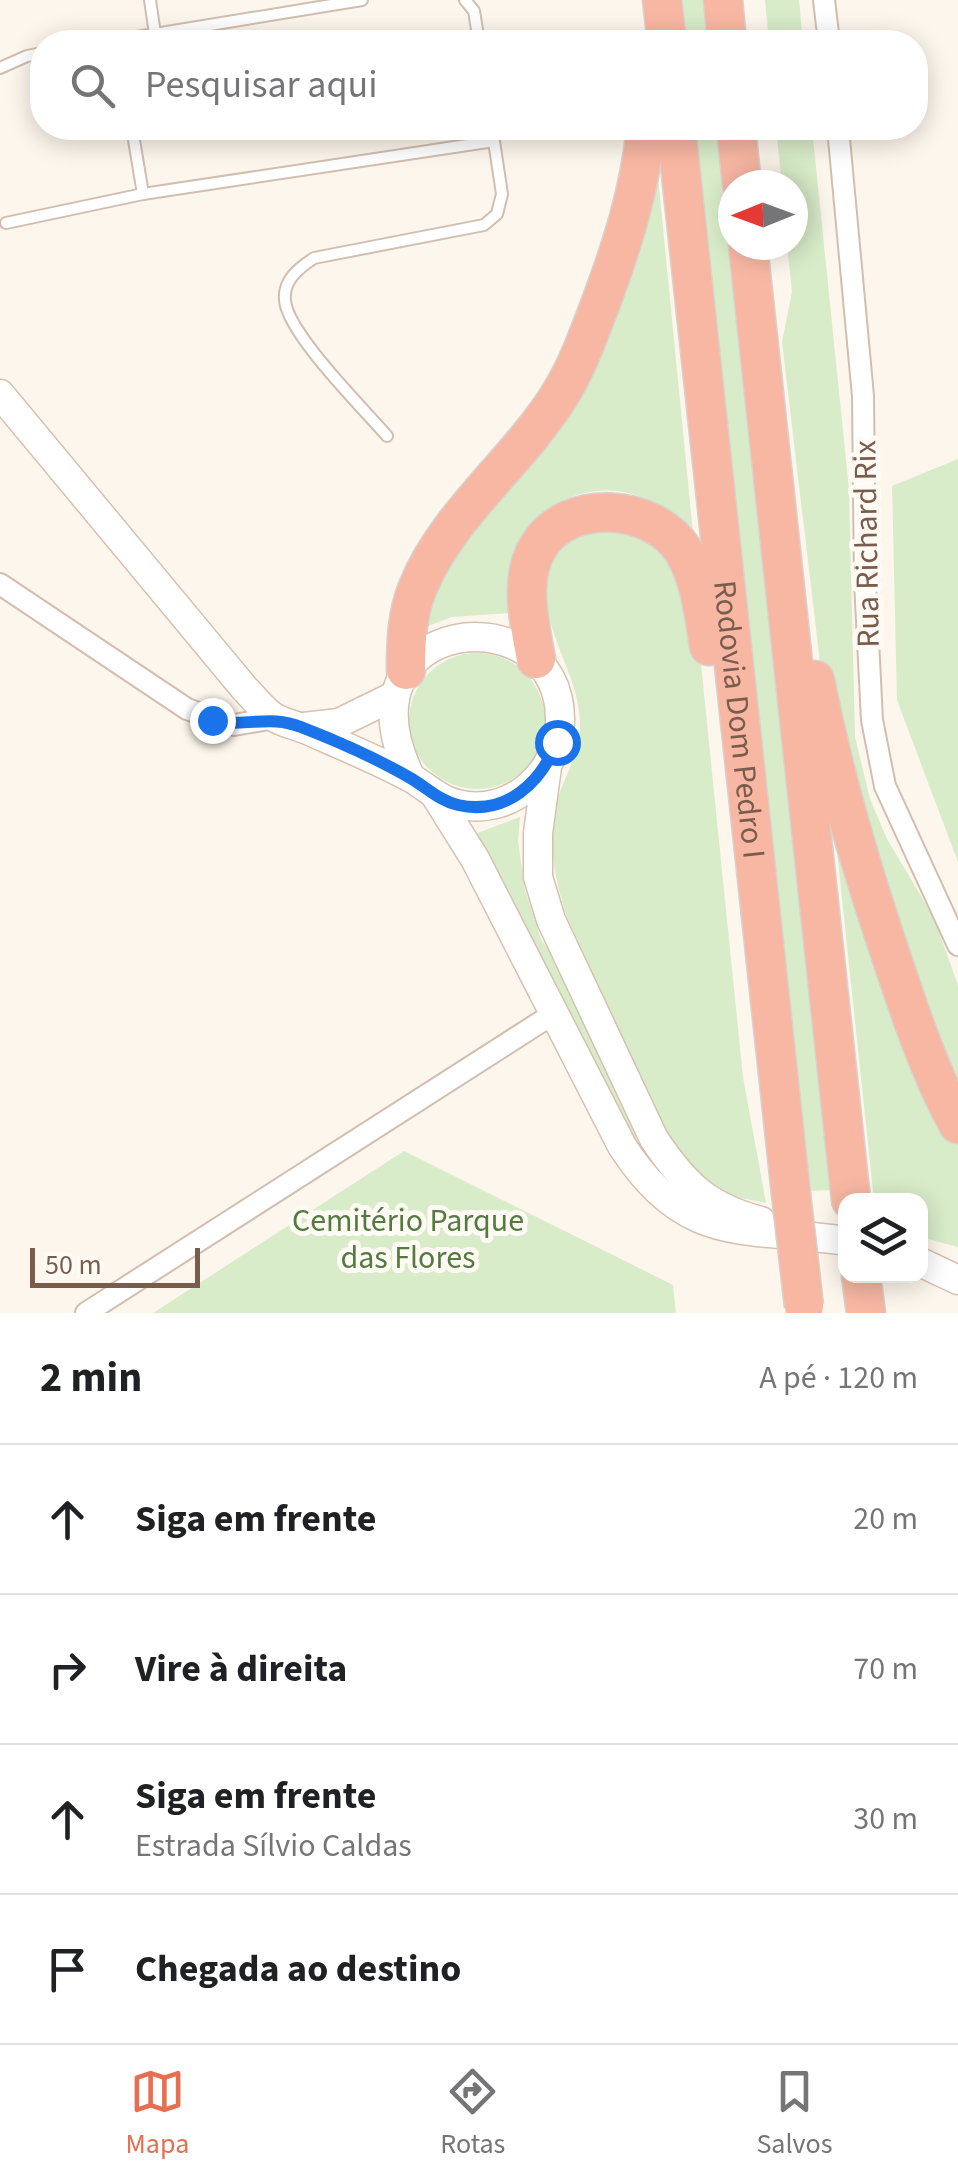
<!DOCTYPE html>
<html lang="pt">
<head>
<meta charset="utf-8">
<style>
	:root { --surface:#fff; --page:#f2f2f2; --text:#202124; --muted:#757577; --line:#e0e0e0; --accent:#e76f51 }
	body { margin:0; font-family:"Source Sans 3",sans-serif; background:var(--page); color:var(--text) }
	.controls { position:absolute; right:30px; bottom:30px; display:grid; overflow:hidden; border-radius:20px; box-shadow:0 5px 25px #0003 }
	.controls button { width:90px; height:90px; display:grid; place-items:center; padding:0; border:0; border-bottom:2px solid var(--line); background:var(--surface); color:var(--text); font:50px sans-serif }
	.compass { position:absolute; left:718px; top:170px; width:90px; height:90px; border-radius:50%; background:var(--surface); box-shadow:0 5px 25px #0003; rotate:269deg }
	.scale { position:absolute; left:30px; bottom:25px; width:170px; box-sizing:border-box; padding-left:10px; border:5px solid #7a5c4d; border-top:0; font-size:28px; line-height:35px; white-space:nowrap; color:#7a5c4d; -webkit-text-stroke:8px #fffaf3; paint-order:stroke }
	.stop { position:absolute; width:30px; height:30px; margin:-22px; border:8px solid #1a73e8; border-radius:50%; background:#fff }
	.stop.end { background:#1a73e8; border-color:#fff; box-shadow:0 2px 10px #0008 }
	.list { margin:0; padding:0; list-style:none }
	h2 { display:flex; justify-content:space-between; align-items:center; height:130px; margin:0; padding:0 40px; font-size:42px }
	h2 small { font-size:32px; font-weight:400; color:var(--muted) }
	.list li { display:grid; grid-template-columns:65px 1fr auto; gap:30px; align-items:center; box-sizing:border-box; height:150px; padding:0 40px; border-top:2px solid var(--line) }
	.list b { display:block; font-size:38px; white-space:nowrap }
	.list p { margin:0; font-size:32px; white-space:nowrap; color:var(--muted) }
	.list em { font-size:32px; font-style:normal; color:var(--muted) }
	.icon { flex:none; width:55px; height:55px; fill:none; stroke:currentColor; stroke-width:2; stroke-linecap:round; stroke-linejoin:round }
	.map { position:relative; flex:none; width:958px; height:1313px; overflow:hidden }
	.search { position:absolute; background:var(--surface); box-shadow:0 5px 25px #0003; left:30px; right:30px; top:30px; height:110px; display:flex; align-items:center; gap:25px; box-sizing:border-box; padding:0 35px; border-radius:40px; color:var(--muted); font-size:38px }
	.sheet { height:730px; background:var(--surface) }
	nav { display:flex; justify-content:space-around; align-items:center; box-sizing:border-box; height:140px; border-top:2px solid var(--line); background:var(--surface); font-size:28px; color:var(--muted) }
	nav a { display:grid; justify-items:center; gap:5px }
	nav .on { color:var(--accent) }
	.map>svg:first-child { display:block }
</style>
</head>
<body>
<div class="map">
<svg width="958" height="1313" viewBox="0 0 958 1313">
	<rect width="100%" height="100%" fill="#fdf6ec"/>
	<g fill="#d8ecc9">
		<polygon points="675,0 707,0 711,42 680,42"/>
		<polygon points="765,0 799,0 803,42 769,42"/>
		<polygon points="688,128 720,128 791,769 832,1190 807,1191"/>
		<polygon points="776,128 812,128 849,489 855,737 870,799 887,839 934,918 958,985 958,1096 936,1049 822,679 782,342 792,292 787,245 793,245 793,185 782,185"/>
		<path d="M655 146 693 533C657 500 624 480 574 496 561 501 542 510 537 523 524 550 519 584 510 613L452 617 428 626 426 607 432 579 527 458Z"/>
		<polygon points="958,459 958,862 897,700 892,486"/>
		<path d="M600 524 651 538 681 577 700 654 743 1077 766 1203 735 1197 697 1177 666 1135 567 917C553 875 545 832 561 789 570 767 580 749 580 724 580 670 533 624 550 568 558 543 579 536 600 524Z"/>
		<circle cx="477" cy="721" r="68"/>
		<polygon points="833,814 958,1140 958,1247 921,1237 920,1200 874,1200"/>
		<polygon points="520,817 518,841 525,890 541,939 579,998 669,1180 666,1182 646,1165 475,834"/>
		<polygon points="404,1151 673,1285 676,1313 153,1313"/>
	</g>
	<g fill="none" stroke-linecap="round" stroke-linejoin="round">
		<g stroke="#d1beb0" stroke-width="14">
			<g id="lane">
				<polyline points="150,0 155,34"/>
				<polyline points="465,0 474,11 479,42"/>
				<polyline points="106,42 362,0"/>
				<polyline points="0,68 27,56 42,53"/>
				<polyline points="132,128 143,194"/>
				<polyline points="6,223 143,194 494,141"/>
				<path d="M387 436C363 408 287 333 285 300 283 280 299 268 314 258L484 225 497 214 502 194 492 128"/>
			</g>
		</g>
		<g stroke="#d1beb0" stroke-width="24">
			<g id="street">
				<polyline points="824,0 829,42"/>
				<polyline points="838,128 863,396 865,581 872,720 885,786 958,945"/>
				<polyline points="0,584 187,709 234,725 274,718"/>
				<polyline points="86,1313 553,1014"/>
			</g>
		</g>
		<g stroke="#d6c0b0" stroke-width="31">
			<g id="secondary">
				<path d="M0 394 245 689C254 698 262 709 272 716 282 723 296 725 307 730 341 745 378 760 411 778 427 787 439 800 457 804 510 818 560 772 560 720 561 591 330 614 411 778"/>
				<polyline points="304,727 339,723 394,696"/>
				<path d="M547 767 538 833V877L551 920 654 1139C685 1185 707 1207 761 1221"/>
				<path d="M435 795 475 859 622 1146C686 1246 744 1226 846 1241"/>
				<polyline points="920,1262 958,1280"/>
			</g>
		</g>
		<g stroke="#dad1cd" stroke-width="41">
			<g id="highway">
				<polyline points="662,0 667,42"/>
				<polyline points="723,0 727,42"/>
				<path id="s1" d="M676 128 791 1194"/>
				<polyline points="736,128 742,185"/>
				<polyline points="748,245 851,1200"/>
				<path d="M536 659C530 625 518 580 538 547 568 497 653 504 683 550 700 578 704 614 709 646"/>
				<path d="M406 670C406 642 407 613 418 587 448 514 518 462 559 396 577 368 588 336 600 305 622 246 640 190 646 128"/>
				<path d="M815 680C833 772 860 864 890 953 909 1010 929 1071 958 1124"/>
				<polyline points="861,1276 866,1313"/>
			</g>
		</g>
		<use href="#lane" stroke="#fff" stroke-width="10"/>
		<use href="#street" stroke="#fff" stroke-width="20"/>
		<use href="#secondary" stroke="#fff" stroke-width="28"/>
		<use href="#highway" stroke="#f7b7a3" stroke-width="38"/>
		<g stroke="#dad1cd" stroke-width="41" stroke-linecap="butt">
			<polyline id="highway-bridge" points="791,1194 804,1306"/>
		</g>
		<use href="#highway-bridge" stroke="#f7b7a3" stroke-width="38"/>
	</g>
	<g fill="none" stroke-linecap="round" stroke-linejoin="round">
		<path stroke="#1a73e8" stroke-width="12" d="M212 720C248 728 268 714 301 727 337 741 378 759 412 779 427 788 440 801 458 805 507 816 541 782 557 742"/>
	</g>
	<g text-anchor="middle" stroke-width="10" stroke-linejoin="round" paint-order="stroke">
		<g font-size="32" fill="#7a5c4d" stroke="#fffaf3">
			<text transform="translate(866 544) rotate(-91)" y="11">Rua Richard Rix</text>
			<text dy="11" stroke="none"><textPath href="#s1" startOffset="595">Rodovia Dom Pedro I</textPath></text>
		</g>
		<g font-size="32" fill="#537a41" stroke="#fffaf3">
			<text x="408" y="1231">Cemitério Parque<tspan x="408" dy="37">das Flores</tspan></text>
		</g>
	</g>
</svg>
<div class="controls">
<button><svg class="icon" aria-label="layers" viewBox="0 0 24 24"><path d="M12 4l9 5-9 5-9-5zM3 14l9 5 9-5"/></svg></button>
</div>
<svg class="compass" viewBox="-18 -18 36 36"><path d="M0-13l5 13h-10z" fill="#e53935"/><path d="M0 13l5-13h-10z" fill="#757577"/></svg>
<div class="scale">50 m</div>
<div class="stop" style="left:557px;top:742px"></div>
<div class="stop end" style="left:212px;top:720px"></div>
<div class="search"><svg class="icon" aria-label="search" viewBox="0 0 24 24"><circle cx="10" cy="10" r="6"/><path d="M15 15l6 6"/></svg>Pesquisar aqui</div>
</div>
<section class="sheet">
<h2>2 min<small>A pé · 120 m</small></h2>
<ul class="list">
<li><svg class="icon" aria-label="ahead" viewBox="0 0 24 24"><path d="M12 20V5M6 11l6-6 6 6"/></svg><div><b>Siga em frente</b></div><em>20 m</em></li>
<li><svg class="icon" aria-label="right" viewBox="0 0 24 24"><path d="M7 20v-9h11M14 6l5 5-5 5"/></svg><div><b>Vire à direita</b></div><em>70 m</em></li>
<li><svg class="icon" aria-label="ahead" viewBox="0 0 24 24"><path d="M12 20V5M6 11l6-6 6 6"/></svg><div><b>Siga em frente</b><p>Estrada Sílvio Caldas</p></div><em>30 m</em></li>
<li><svg class="icon" aria-label="arrive" viewBox="0 0 24 24"><path d="M6 21V4h12l-3 4 3 4H6"/></svg><div><b>Chegada ao destino</b></div></li>
</ul>
</section>
<nav>
<a class="on"><svg class="icon" aria-label="map" viewBox="0 0 24 24"><path d="M3 6l6-2 6 2 6-2v14l-6 2-6-2-6 2zM9 4v14M15 6v14"/></svg>Mapa</a>
<a><svg class="icon" aria-label="directions" viewBox="0 0 24 24"><path d="M12 3l9 9-9 9-9-9zM9 14v-3h6M13 9l2 2-2 2"/></svg>Rotas</a>
<a><svg class="icon" aria-label="saved" viewBox="0 0 24 24"><path d="M7 4h10v16l-5-4-5 4z"/></svg>Salvos</a>
</nav>
</body>
</html>
